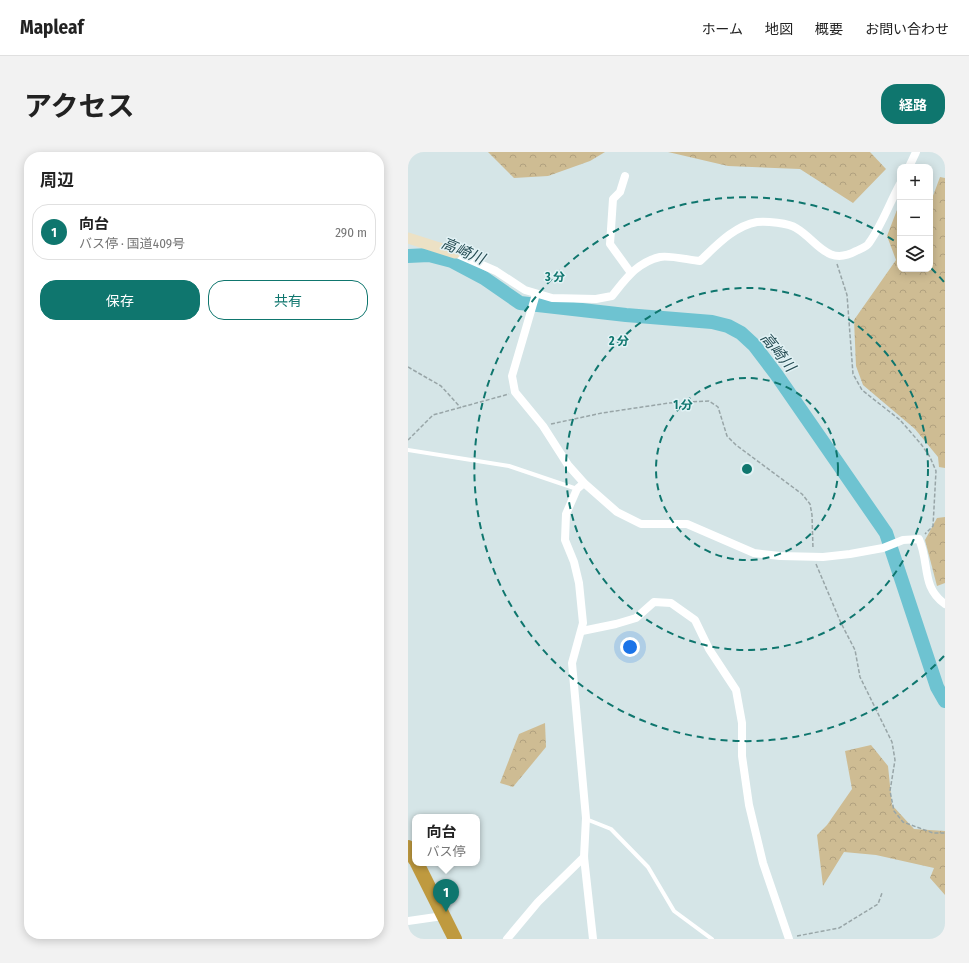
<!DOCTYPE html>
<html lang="ja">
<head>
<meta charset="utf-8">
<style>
	:root { --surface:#fff; --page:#f2f2f2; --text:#222; --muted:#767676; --line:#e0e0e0; --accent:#0f766e }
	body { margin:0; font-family:"Fira Sans Condensed","Noto Sans JP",sans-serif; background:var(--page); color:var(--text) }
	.controls { position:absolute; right:12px; top:12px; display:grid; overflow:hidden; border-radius:8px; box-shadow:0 2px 10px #0003 }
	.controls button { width:36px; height:36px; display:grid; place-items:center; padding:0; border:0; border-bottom:1px solid var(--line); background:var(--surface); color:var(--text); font:20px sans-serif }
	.you { position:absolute; left:222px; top:495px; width:14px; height:14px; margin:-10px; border:3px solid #fff; border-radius:50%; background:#1a73e8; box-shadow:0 0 0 6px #1a73e833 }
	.badge { display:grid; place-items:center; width:26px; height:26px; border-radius:50%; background:var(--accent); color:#fff; font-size:13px; font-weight:700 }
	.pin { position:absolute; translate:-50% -33px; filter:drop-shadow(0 1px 2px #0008) }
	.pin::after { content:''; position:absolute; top:21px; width:14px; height:12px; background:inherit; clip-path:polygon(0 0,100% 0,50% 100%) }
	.popup { position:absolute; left:4px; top:662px; width:68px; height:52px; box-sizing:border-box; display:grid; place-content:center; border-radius:8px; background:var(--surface); filter:drop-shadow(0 1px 3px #0005); font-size:13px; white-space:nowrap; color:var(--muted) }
	.popup b { font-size:15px; color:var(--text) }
	.popup::after { content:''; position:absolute; left:50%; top:100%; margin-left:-8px; border:8px solid transparent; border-top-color:var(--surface) }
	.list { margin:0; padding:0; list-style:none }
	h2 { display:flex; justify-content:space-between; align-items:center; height:52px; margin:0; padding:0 16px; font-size:17px }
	h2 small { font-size:13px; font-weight:400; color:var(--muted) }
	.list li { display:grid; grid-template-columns:26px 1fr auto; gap:12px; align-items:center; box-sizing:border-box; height:56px; margin:0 8px 8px; padding:0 8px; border:1px solid var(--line); border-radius:16px }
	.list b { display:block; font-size:15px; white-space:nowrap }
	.list p { margin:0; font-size:13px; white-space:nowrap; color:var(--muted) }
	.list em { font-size:13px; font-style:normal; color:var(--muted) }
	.actions { display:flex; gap:8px; padding:12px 16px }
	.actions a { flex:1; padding:9px 0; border:1px solid var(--accent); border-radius:16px; text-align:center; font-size:14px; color:var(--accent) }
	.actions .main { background:var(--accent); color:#fff }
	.icon { flex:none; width:22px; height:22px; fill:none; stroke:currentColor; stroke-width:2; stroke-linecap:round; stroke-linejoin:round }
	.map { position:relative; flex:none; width:537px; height:787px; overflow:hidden; border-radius:16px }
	header { display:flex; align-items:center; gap:24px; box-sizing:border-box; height:56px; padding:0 20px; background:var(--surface); border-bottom:1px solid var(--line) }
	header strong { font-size:19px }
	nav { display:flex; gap:22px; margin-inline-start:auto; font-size:14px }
	.intro { display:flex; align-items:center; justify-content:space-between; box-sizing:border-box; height:96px; padding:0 24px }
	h1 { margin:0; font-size:28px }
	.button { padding:10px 18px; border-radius:16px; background:var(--accent); color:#fff; font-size:14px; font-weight:700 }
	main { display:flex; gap:24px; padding:0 24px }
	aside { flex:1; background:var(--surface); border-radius:16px; box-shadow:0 2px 10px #0003 }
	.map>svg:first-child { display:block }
</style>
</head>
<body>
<header>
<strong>Mapleaf</strong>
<nav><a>ホーム</a><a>地図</a><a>概要</a><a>お問い合わせ</a></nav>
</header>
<div class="intro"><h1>アクセス</h1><a class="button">経路</a></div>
<main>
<aside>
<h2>周辺<small></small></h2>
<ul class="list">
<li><span class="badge">1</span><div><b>向台</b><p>バス停 · 国道409号</p></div><em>290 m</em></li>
</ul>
<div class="actions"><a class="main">保存</a><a>共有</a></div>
</aside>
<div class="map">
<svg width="537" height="787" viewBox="0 0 537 787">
	<defs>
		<pattern id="forest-crowns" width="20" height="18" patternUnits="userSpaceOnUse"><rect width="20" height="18" fill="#cebc93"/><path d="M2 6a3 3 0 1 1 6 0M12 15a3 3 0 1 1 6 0" fill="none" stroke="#b1a17f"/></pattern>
	</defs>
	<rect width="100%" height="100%" fill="#d5e5e7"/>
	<g fill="url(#forest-crowns)">
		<polygon points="80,0 197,0 182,9 140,24 106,26"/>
		<polygon points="260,0 462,0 478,17 445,51 392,17 320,14"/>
		<polygon points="532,25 537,26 537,316 531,315 530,305 507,277 455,233 448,214 446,168 488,108 479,84 492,50 492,117 522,117 522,52"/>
		<polygon points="537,365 537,431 529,434 517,388 529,366"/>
		<polygon points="137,571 138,595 105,635 92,631 111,582"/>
		<polygon points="463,593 480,614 484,653 506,677 537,679 537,743 522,726 526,716 468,703 436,700 415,734 409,683 419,673 444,637 437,599"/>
	</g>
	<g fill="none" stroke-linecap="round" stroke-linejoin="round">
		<polyline stroke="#6ec3d1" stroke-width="14" points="0,104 21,103 44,109 76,126 112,151 218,163 304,170 320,174 333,181 346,193 368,222 478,381 529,535 537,549"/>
		<g stroke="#98a5a7" stroke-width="1.5" stroke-dasharray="4 2" stroke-linecap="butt">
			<polyline points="429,112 439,143 445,222 454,238 492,268 513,292 522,305 528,319 525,374 517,382"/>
			<polyline points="0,215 33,234 53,256"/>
			<polyline points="143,272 194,261 261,251 301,249 310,255 319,284 328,293 394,342 402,352 404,363 405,397"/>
			<polyline points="0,288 25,263 101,242"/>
			<polyline points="408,412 433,471 447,498 452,525 484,590 487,608 482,639 486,659 495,670 525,681 537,681"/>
			<polyline points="389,784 431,776 470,752 474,741"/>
		</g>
		<g stroke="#fff" stroke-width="4">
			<polyline points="0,298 101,314 169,337"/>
			<polyline points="178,667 203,677 240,715 266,759 304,787"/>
		</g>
		<g stroke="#fff" stroke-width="8">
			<polyline points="501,15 508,0"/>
			<polyline points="217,24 212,40 205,47 202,92 223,121"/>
			<path d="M47 101 88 119 117 138 144 146 188 147 204 144C217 128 229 110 252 105 261 103 281 108 292 109 308 94 326 74 349 70 358 69 381 71 388 76 409 88 419 115 448 99 452 97 459 95 461 91 473 75 482 50 492 32"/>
			<path d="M128 142 104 224 107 240 135 274 160 313 176 331 209 360 233 372H279L346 401 372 404 415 405 442 402 475 396 495 388 511 387C522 412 513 435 537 452"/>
			<polyline points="176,331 169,337 158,362 157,388 166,410 171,431 175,471 164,511 178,666 176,705 185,787"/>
			<polyline points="174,479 208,472 228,466 246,450 263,451 287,468 301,497 328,538 334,571 334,604 341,653 355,711 381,787"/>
			<polyline points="0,769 35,764"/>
			<polyline points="99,787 130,750 176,705"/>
		</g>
		<polyline stroke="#ece1c5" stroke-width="11" points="0,86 47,101"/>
		<g stroke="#bf9a3f" stroke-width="14">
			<polyline points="0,695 7,708"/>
			<polyline points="9,711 47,787"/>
		</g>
	</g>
	<g fill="none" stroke="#0f766e" stroke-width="2" stroke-dasharray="7 5">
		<circle cx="339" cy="317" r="91"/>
		<circle cx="339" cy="317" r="181"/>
		<path d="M536 504A272 272 0 1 1 491 92M523 116A272 272 0 0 1 536 130"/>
	</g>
	<g text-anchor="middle" stroke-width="3" stroke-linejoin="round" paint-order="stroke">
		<g font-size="15" font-style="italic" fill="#244b52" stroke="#e2f2f5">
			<text transform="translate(55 99) rotate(23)" y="5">高崎川</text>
			<text transform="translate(370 200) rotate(51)" y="5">高崎川</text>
		</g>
	</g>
	<circle cx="339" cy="317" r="6" fill="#0f766e" stroke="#e2f2f5" stroke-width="2"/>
	<g font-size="12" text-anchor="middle" font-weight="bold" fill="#0f766e" stroke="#e2f2f5" stroke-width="3" stroke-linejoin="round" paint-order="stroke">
		<text x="147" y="129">3 分</text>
		<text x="211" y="193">2 分</text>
		<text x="275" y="257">1 分</text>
	</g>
</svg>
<div class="controls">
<button>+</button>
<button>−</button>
<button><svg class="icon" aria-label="layers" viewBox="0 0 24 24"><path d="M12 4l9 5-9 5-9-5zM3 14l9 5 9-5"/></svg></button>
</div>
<div class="you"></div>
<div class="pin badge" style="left:38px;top:760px">1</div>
<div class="popup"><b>向台</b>バス停</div>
</div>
</main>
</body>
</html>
